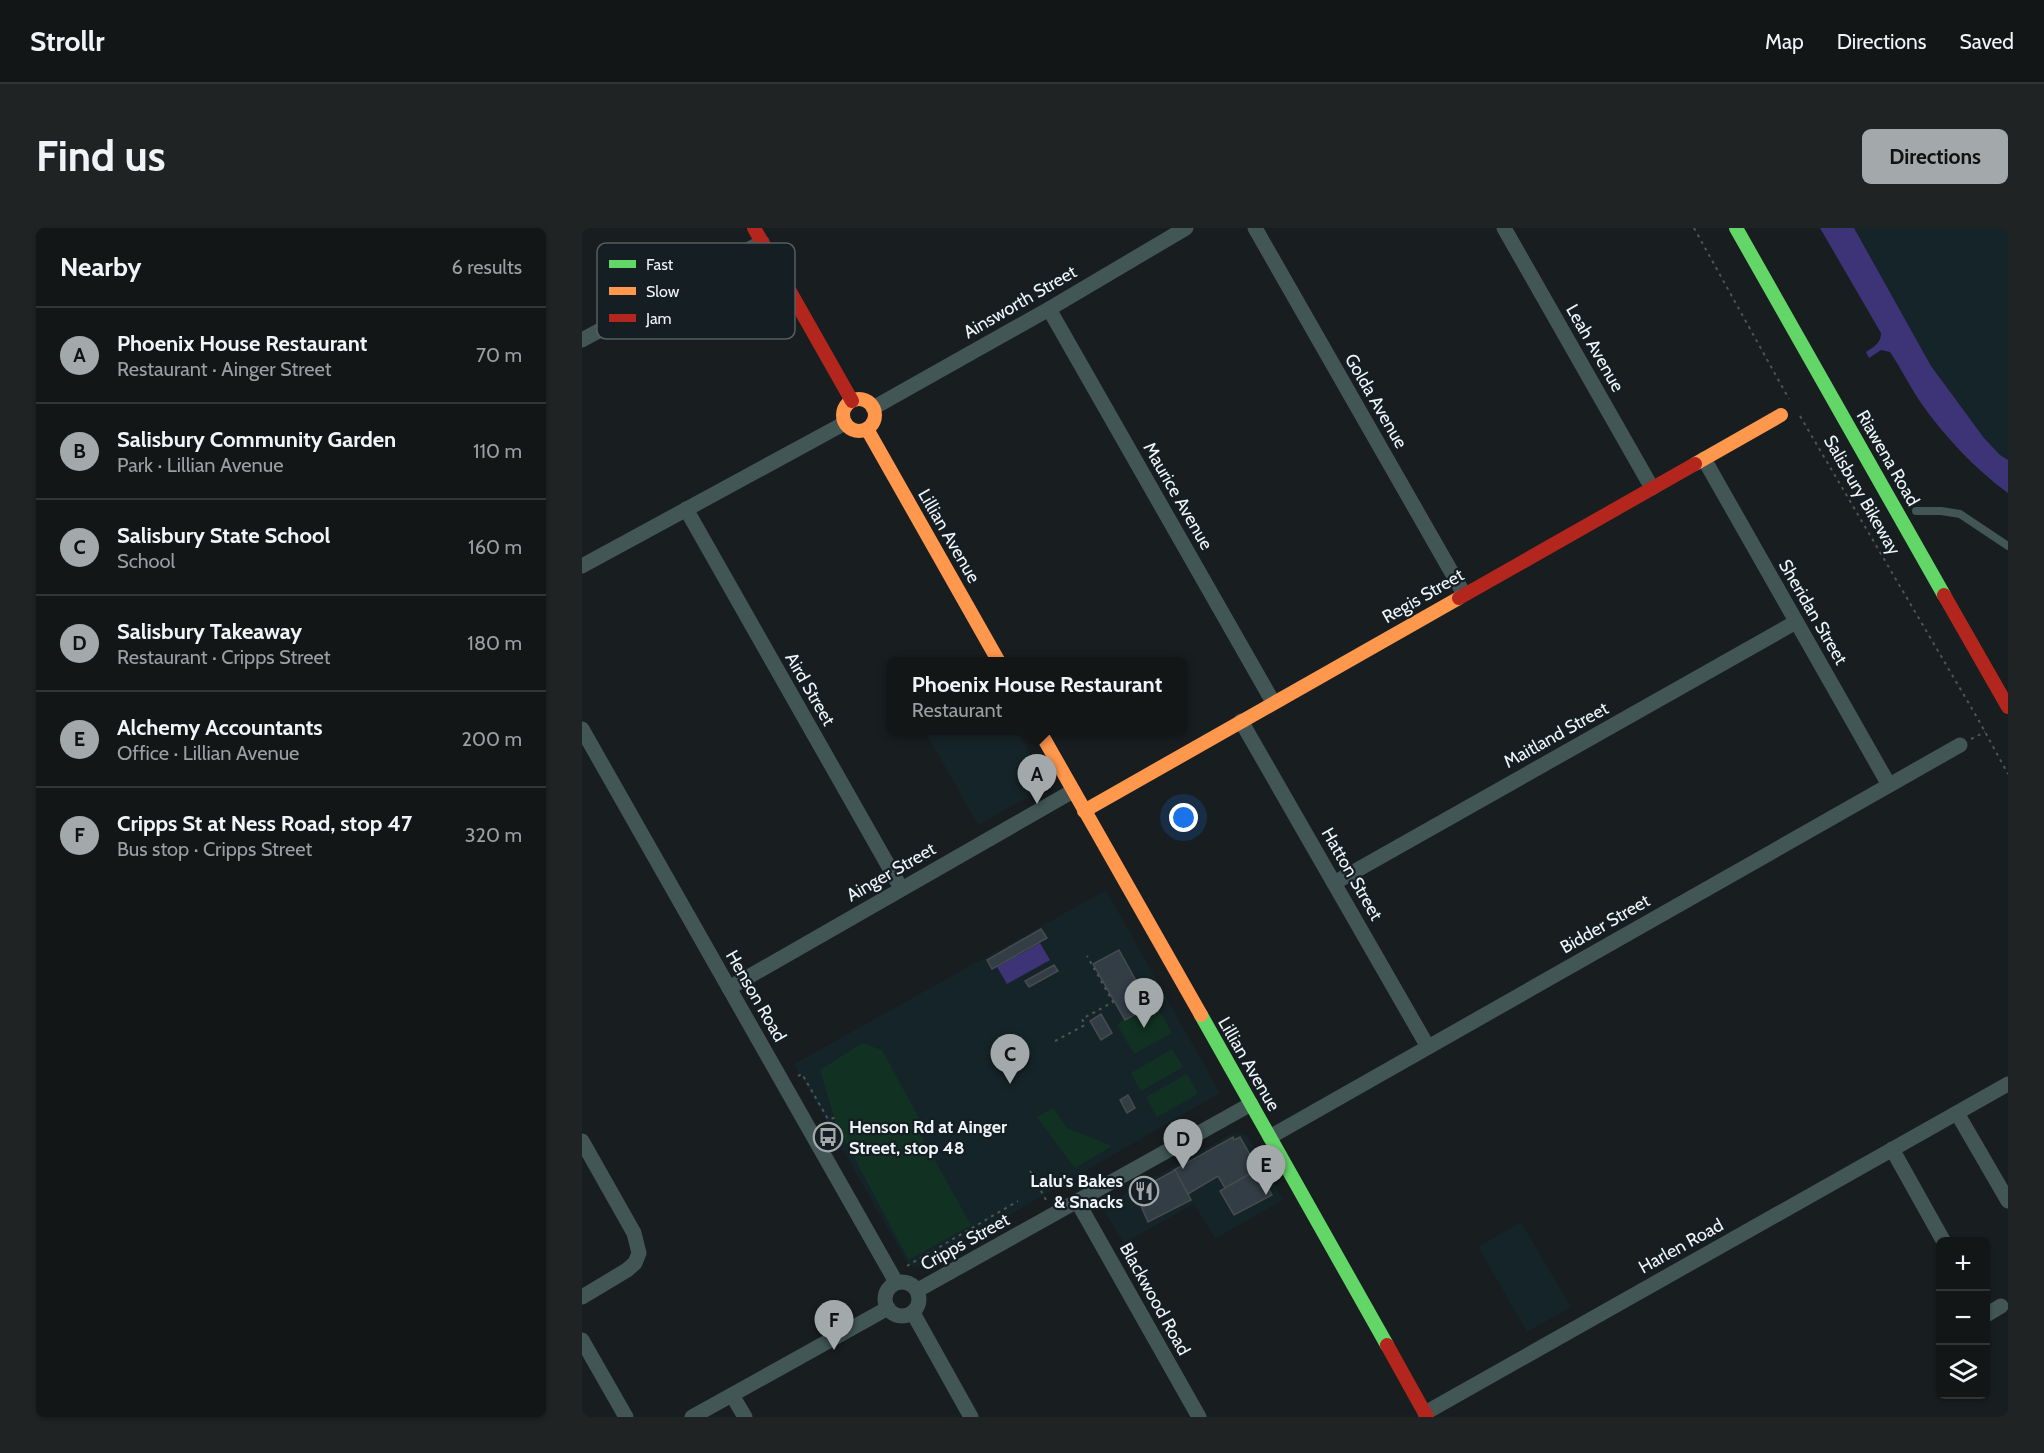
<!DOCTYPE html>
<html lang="en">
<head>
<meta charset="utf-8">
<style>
	:root { --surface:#121617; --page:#1f2324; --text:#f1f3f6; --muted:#9c9fa1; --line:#313536; --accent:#a3a9ab }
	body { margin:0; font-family:Cabin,sans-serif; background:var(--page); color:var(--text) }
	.controls { position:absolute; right:18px; bottom:18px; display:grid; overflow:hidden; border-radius:9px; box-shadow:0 2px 4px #0004 }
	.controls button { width:54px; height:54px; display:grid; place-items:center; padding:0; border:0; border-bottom:2px solid var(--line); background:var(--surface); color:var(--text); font:30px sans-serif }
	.you { position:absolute; left:602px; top:590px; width:21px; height:21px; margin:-15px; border:4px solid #fff; border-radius:50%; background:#1a73e8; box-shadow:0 0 0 9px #1a73e833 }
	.badge { display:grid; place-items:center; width:39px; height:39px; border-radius:50%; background:var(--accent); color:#111; font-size:20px; font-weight:700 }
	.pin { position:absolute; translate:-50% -50px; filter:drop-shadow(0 2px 3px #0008) }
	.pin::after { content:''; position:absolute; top:32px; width:21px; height:18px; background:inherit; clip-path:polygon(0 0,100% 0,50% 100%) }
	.popup { position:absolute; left:305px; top:429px; width:300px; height:78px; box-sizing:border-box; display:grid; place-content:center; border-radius:9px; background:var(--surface); filter:drop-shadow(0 2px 4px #0005); font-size:20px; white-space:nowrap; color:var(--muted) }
	.popup b { font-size:22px; color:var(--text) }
	.popup::after { content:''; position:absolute; left:50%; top:100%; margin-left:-12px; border:12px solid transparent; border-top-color:var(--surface) }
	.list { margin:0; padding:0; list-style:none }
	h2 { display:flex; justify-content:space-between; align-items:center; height:78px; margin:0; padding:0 24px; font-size:26px }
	h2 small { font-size:20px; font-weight:400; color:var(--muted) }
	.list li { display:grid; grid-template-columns:39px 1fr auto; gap:18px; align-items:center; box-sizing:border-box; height:96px; padding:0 24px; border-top:2px solid var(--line) }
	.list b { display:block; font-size:22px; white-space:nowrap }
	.list p { margin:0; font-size:20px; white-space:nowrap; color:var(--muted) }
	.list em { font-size:20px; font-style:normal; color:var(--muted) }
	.icon { flex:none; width:33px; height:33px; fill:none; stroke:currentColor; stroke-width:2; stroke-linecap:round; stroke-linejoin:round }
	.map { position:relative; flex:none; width:1426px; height:1189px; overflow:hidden; border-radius:9px }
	header { display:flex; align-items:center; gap:36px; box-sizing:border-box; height:84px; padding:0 30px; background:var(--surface); border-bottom:2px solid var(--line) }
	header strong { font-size:28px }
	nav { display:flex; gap:33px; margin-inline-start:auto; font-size:21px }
	.intro { display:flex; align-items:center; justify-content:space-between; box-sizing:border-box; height:144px; padding:0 36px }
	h1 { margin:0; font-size:42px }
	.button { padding:15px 27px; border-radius:9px; background:var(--accent); color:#111; font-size:21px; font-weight:700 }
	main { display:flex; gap:36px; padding:0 36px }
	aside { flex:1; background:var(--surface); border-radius:9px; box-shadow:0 2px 4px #0004 }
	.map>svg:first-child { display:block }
</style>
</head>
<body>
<header>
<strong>Strollr</strong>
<nav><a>Map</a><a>Directions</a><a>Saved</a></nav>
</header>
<div class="intro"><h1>Find us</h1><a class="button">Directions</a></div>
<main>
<aside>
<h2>Nearby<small>6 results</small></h2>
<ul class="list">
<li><span class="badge">A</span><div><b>Phoenix House Restaurant</b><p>Restaurant · Ainger Street</p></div><em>70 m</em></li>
<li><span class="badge">B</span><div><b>Salisbury Community Garden</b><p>Park · Lillian Avenue</p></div><em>110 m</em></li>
<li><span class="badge">C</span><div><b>Salisbury State School</b><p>School</p></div><em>160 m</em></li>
<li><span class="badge">D</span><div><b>Salisbury Takeaway</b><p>Restaurant · Cripps Street</p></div><em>180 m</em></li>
<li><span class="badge">E</span><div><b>Alchemy Accountants</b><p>Office · Lillian Avenue</p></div><em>200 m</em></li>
<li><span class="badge">F</span><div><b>Cripps St at Ness Road, stop 47</b><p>Bus stop · Cripps Street</p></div><em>320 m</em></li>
</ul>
</aside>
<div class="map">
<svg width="1426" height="1189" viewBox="0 0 1426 1189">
	<rect width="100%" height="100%" fill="#181d1f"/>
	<g fill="#152429">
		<polygon points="1272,0 1426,0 1426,232 1418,227 1402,210 1349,138"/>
		<polygon points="343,503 435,503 462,550 462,557 459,562 396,597"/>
		<polygon points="524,662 638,865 338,1039 330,1038 326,1036 212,836"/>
		<polygon points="651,905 665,907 701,972 633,1011 612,976 542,1015 523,985 531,972"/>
		<polygon points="939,994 989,1079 945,1104 896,1019"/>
	</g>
	<g fill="#113122">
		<polygon points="573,775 590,805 552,826 535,796"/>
		<polygon points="280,815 300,822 337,890 331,894 389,997 327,1032 254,896 238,842"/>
		<polygon points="590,821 601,839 559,863 549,845"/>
		<polygon points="605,846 616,866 575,889 564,869"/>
		<polygon points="471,880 485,900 530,918 493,940 455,889"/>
	</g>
	<g fill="#3d3478">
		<path d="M1238 0H1272L1349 138 1402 210 1418 227 1426 232V265C1393 241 1363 209 1339 175 1328 159 1319 140 1308 124L1299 122 1287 130 1284 124C1291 119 1299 116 1299 105Z"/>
		<polygon points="458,715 468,732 425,756 415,739"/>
	</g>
	<g fill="#333d46" stroke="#474b4d" stroke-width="1.5">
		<polygon points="459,701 465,710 410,741 405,732"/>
		<polygon points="537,722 568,778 543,792 511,736"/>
		<polygon points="472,737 476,743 447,759 443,753"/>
		<polygon points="519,786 530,805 519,812 508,793"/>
		<polygon points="546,867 553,880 545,885 538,872"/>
		<polygon points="651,909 652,912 658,909 676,941 643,960 636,948 606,966 592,942"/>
		<polygon points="676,941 690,967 652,987 638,963"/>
		<polygon points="593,942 609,972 566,994 553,964"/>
	</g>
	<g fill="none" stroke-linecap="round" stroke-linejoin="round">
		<g stroke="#4a5657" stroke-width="2" stroke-dasharray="3 4.5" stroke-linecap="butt">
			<polyline points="1112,0 1207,171"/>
			<polyline points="1218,188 1396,491 1426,546"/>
			<polyline points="1389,511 1403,504"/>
			<polyline points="473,813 503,797 500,791 531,774 505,728"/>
			<polyline points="216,848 220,846 246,891 253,890"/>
			<polyline points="448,943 464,972"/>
			<polyline points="325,1038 436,973"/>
		</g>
		<polyline stroke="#425656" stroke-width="8" points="1334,283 1359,283 1378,286 1426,318"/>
		<g stroke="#425656" stroke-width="15">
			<polyline points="673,0 882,366"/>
			<polyline points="922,0 1070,260"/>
			<polyline points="467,81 691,474"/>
			<polyline points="0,112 180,14"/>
			<polyline points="291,180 467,81 604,0"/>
			<polyline points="1122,231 1307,557"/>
			<polyline points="104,281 319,660"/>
			<polyline points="0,338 263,195"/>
			<polyline points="659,493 846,819"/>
			<polyline points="0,501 314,1054"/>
			<polyline points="752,655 1214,394"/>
			<polyline points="147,760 491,563"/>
			<polyline points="1375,885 1426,973"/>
			<polyline points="688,909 1378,517"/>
			<polyline points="0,913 52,1005 57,1025 53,1035 45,1042 0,1069"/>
			<polyline points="1310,921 1362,1014"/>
			<polyline points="495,973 617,1189"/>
			<circle cx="320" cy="1071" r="17"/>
			<polyline points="336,1062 669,876"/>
			<polyline points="331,1085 389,1189"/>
			<polyline points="1404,1087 1419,1078"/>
			<polyline points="0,1112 44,1189"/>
			<polyline points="150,1167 163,1189"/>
			<polyline points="843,1185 1426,856"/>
			<polyline points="110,1189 306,1080"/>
		</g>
		<g stroke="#63d668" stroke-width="14">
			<polyline points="1154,0 1362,367"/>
			<polyline points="619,787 805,1117"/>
		</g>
		<g stroke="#ff974d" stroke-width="14">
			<circle cx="277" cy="187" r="16"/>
			<polyline points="285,201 417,434"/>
			<polyline points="1113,236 1199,187"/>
			<polyline points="457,502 619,787"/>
			<polyline points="502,583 877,370"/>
		</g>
		<g stroke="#b3261e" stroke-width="14">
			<polyline points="172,0 270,173"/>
			<polyline points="1362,367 1426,479"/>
			<polyline points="877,370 1113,236"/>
			<polyline points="805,1117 845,1189"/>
		</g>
	</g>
	<defs>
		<g id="bus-ring" transform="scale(1.5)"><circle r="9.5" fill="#151e22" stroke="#a3a9ab" stroke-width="1.5"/><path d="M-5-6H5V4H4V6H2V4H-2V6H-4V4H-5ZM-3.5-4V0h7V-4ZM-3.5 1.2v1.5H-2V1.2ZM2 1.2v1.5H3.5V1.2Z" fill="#a3a9ab"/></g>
		<g id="restaurant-ring" transform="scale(1.5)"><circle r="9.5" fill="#151e22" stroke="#a3a9ab" stroke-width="1.5"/><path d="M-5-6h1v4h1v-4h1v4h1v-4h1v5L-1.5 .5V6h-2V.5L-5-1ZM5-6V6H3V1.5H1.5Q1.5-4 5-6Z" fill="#a3a9ab"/></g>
	</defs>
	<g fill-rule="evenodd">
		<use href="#bus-ring" x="246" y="909"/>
		<use href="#restaurant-ring" x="562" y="963"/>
	</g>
	<g text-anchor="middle" stroke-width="4.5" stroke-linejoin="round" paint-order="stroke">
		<g font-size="18" fill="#eef4f7" stroke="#151e22">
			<text transform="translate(438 74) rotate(-30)" y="6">Ainsworth Street</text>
			<text transform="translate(1013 120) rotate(60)" y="6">Leah Avenue</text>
			<text transform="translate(794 173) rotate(60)" y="6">Golda Avenue</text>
			<text transform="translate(1306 230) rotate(60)" y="6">Riawena Road</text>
			<text transform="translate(1280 267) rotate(60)" y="6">Salisbury Bikeway</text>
			<text transform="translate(596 268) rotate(60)" y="6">Maurice Avenue</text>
			<text transform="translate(367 308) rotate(60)" y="6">Lillian Avenue</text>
			<text transform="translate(841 368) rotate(-30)" y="6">Regis Street</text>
			<text transform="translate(1231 384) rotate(60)" y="6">Sheridan Street</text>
			<text transform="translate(228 461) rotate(60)" y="6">Aird Street</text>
			<text transform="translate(974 507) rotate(-29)" y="6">Maitland Street</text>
			<text transform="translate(309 644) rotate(-30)" y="6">Ainger Street</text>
			<text transform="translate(770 646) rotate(60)" y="6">Hatton Street</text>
			<text transform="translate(1023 696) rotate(-30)" y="6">Bidder Street</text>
			<text transform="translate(174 768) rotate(60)" y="6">Henson Road</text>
			<text transform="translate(667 836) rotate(60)" y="6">Lillian Avenue</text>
			<text transform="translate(383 1014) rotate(-29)" y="6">Cripps Street</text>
			<text transform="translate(1099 1018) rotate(-29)" y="6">Harlen Road</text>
			<text transform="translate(573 1071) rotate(61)" y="6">Blackwood Road</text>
		</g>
		<g font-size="18" font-weight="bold" fill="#eef4f7" stroke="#151e22" text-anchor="start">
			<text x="267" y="905">Henson Rd at Ainger<tspan x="267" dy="21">Street, stop 48</tspan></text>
			<text x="541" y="959" text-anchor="end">Lalu's Bakes<tspan x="541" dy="21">&amp; Snacks</tspan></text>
		</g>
	</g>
	<rect x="15" y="15" width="198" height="96" rx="9" fill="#151e22" stroke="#565e62" stroke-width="1.5"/>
	<rect x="27" y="32" width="27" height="8" fill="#63d668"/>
	<rect x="27" y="59" width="27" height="8" fill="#ff974d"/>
	<rect x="27" y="86" width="27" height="8" fill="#b3261e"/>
	<g font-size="16" fill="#eef4f7">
		<text x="64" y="42">Fast</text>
		<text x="64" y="69">Slow</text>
		<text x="64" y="96">Jam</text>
	</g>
</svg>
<div class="controls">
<button>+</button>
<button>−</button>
<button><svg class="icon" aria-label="layers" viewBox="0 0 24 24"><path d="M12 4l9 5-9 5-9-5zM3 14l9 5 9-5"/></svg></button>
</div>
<div class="you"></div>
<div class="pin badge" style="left:455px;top:576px">A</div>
<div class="popup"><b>Phoenix House Restaurant</b>Restaurant</div>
<div class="pin badge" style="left:562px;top:800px">B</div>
<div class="pin badge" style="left:428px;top:856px">C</div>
<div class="pin badge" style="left:601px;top:941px">D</div>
<div class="pin badge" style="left:684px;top:967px">E</div>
<div class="pin badge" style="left:252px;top:1122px">F</div>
</div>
</main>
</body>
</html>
